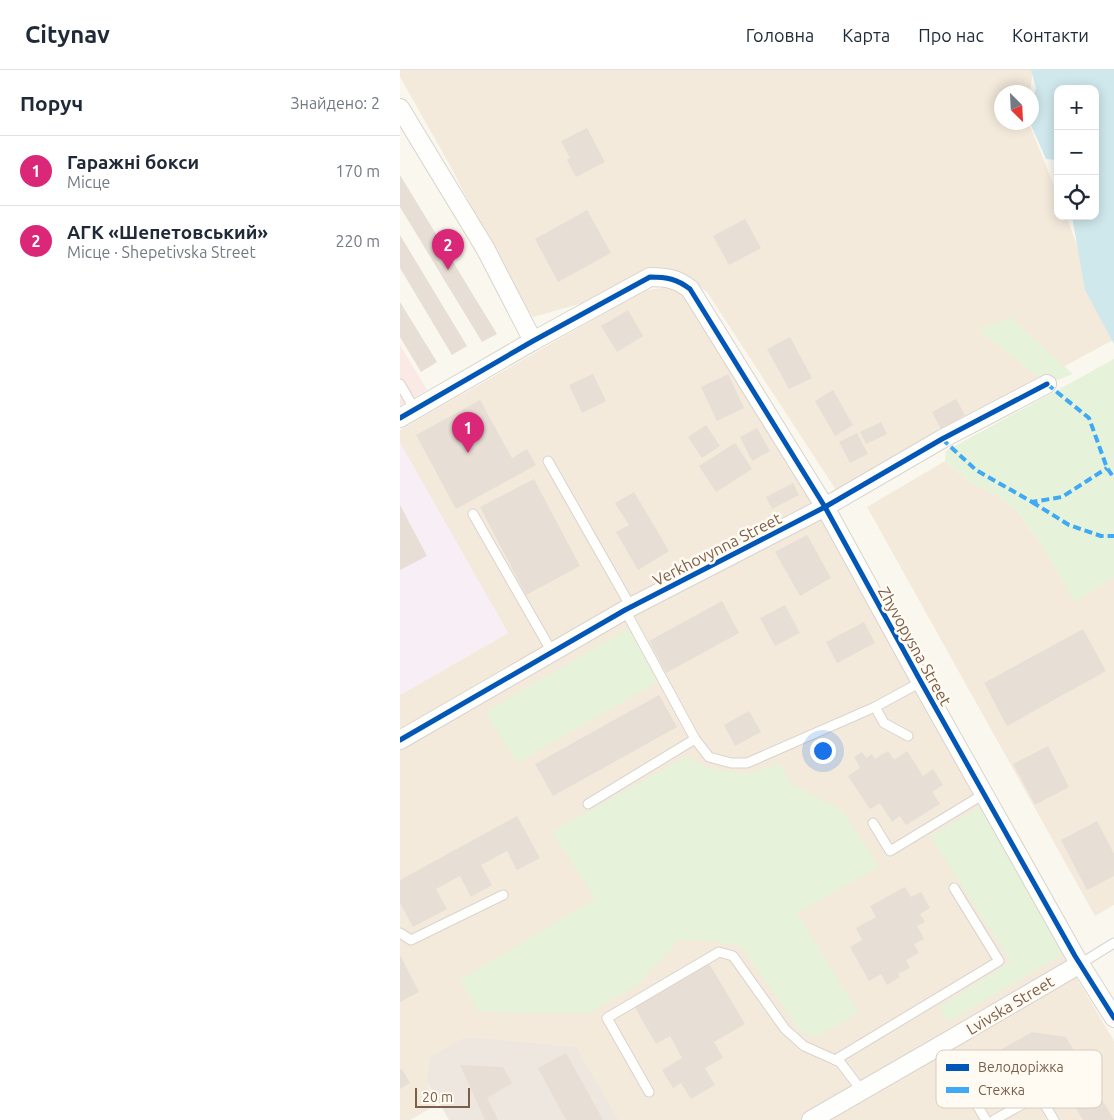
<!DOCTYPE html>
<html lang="uk">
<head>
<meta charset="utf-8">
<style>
	:root { --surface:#fff; --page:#f6f6f7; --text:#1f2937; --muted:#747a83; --line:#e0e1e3; --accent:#db2777 }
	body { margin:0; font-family:Ubuntu,sans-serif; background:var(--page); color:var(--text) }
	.controls { position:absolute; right:15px; top:15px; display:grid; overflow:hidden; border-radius:10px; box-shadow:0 2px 12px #0003 }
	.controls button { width:45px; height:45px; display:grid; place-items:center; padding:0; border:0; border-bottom:1px solid var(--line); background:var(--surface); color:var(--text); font:25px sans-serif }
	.compass { position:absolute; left:594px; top:15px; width:45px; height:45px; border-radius:50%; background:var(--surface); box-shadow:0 2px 12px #0003; rotate:156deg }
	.scale { position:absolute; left:15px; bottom:12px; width:55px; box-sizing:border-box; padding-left:5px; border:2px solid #7c5f4b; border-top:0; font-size:14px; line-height:18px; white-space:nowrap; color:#7c5f4b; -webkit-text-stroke:4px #fffbf3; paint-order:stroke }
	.you { position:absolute; left:422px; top:680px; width:18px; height:18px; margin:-12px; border:4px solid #fff; border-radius:50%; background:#1a73e8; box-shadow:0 0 0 8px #1a73e833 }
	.badge { display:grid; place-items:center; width:32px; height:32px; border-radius:50%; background:var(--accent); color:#fff; font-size:16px; font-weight:700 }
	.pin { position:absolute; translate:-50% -41px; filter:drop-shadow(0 1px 2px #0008) }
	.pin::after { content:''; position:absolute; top:26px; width:18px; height:15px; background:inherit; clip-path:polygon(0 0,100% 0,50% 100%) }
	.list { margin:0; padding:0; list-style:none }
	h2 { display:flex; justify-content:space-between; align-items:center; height:65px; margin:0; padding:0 20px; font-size:21px }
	h2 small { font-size:16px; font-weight:400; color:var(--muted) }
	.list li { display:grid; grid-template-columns:32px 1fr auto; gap:15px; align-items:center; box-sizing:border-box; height:70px; padding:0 20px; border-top:1px solid var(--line) }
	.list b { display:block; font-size:19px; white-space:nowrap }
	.list p { margin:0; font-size:16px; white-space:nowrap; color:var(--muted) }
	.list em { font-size:16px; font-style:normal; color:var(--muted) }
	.icon { flex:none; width:28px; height:28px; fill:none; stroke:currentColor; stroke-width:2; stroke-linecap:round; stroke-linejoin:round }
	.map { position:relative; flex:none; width:714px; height:1050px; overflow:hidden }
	header { display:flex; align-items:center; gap:30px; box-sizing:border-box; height:70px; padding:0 25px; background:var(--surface); border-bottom:1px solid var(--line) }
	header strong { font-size:24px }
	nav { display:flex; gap:28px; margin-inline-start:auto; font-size:18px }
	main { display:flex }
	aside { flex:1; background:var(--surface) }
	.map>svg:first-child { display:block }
</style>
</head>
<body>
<header>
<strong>Citynav</strong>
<nav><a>Головна</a><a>Карта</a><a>Про нас</a><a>Контакти</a></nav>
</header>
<main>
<aside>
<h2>Поруч<small>Знайдено: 2</small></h2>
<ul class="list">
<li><span class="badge">1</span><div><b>Гаражні бокси</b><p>Місце</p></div><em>170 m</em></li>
<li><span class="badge">2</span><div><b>АГК «Шепетовський»</b><p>Місце · Shepetivska Street</p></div><em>220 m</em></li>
</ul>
</aside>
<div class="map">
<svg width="714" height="1050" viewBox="0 0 714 1050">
	<rect width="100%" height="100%" fill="#faf7ef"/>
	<g fill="#f3eadc">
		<polygon points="0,0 633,0 630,22 602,22 602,52 629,53 658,126 658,146 666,146 713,270 436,420 307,222 282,205 133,247 108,209 52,99 0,7"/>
		<polygon points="273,216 285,223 415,434 679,912 714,971 714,1050 218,1050 27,1012 36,1035 10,1050 0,1050 0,625 108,563 0,373 0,360 243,221"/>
		<polygon points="545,391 571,413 597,425 618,442 641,474 675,531 714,507 714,835 695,846 467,437"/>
	</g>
	<polygon fill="#ede7df" points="66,967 176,977 218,1050 49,1050 27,1012 29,988"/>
	<polygon fill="#f7eef6" points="0,373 108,563 0,625"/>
	<polygon fill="#fbe9e6" points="0,275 27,320 0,336"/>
	<g fill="#e6f2d9">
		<polygon points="610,247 673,304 647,314 578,260"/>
		<polygon points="714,289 714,507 675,532 641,474 618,442 597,425 571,413 545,391 546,381"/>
		<polygon points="229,558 258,612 117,693 85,642"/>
		<polygon points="287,686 308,698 345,704 380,694 392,714 443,741 479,797 397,843 459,943 417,967 402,963 341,876 311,871 279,870 236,916 189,943 79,942 60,910 195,829 152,762"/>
		<polygon points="582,736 665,883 548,952 540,937 611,892 530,766"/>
	</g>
	<polygon fill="#cfe8ec" points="631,0 714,0 714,274 685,220 672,146 695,146 695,19 658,19 658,90 646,89 630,53 632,52 632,31 636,18"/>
	<g fill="#e7dfd5">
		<polygon points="187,58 205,92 176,107 167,90 170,88 161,71"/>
		<polygon points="0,105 97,264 82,272 0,137"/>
		<polygon points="187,140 211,183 158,212 135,169"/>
		<polygon points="345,149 361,178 329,195 313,166"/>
		<polygon points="0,165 67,276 52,285 0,198"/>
		<polygon points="0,232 37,292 21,302 0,267"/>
		<polygon points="228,240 243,266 217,282 201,256"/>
		<polygon points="390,267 412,308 389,319 367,279"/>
		<polygon points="193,304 206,331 182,343 169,315"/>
		<polygon points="328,304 344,338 317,351 301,317"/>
		<polygon points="433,320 453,355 435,366 415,331"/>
		<polygon points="556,329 565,345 541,359 532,342"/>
		<polygon points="80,330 112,388 127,379 136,395 56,439 16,365"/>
		<polygon points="481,352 487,364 466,374 460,362"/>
		<polygon points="306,355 320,376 302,388 288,367"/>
		<polygon points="357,358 370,381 352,391 340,367"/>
		<polygon points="457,363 468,384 450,393 439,372"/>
		<polygon points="335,373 352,399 316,422 299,396"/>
		<polygon points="134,409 180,496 126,525 80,437"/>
		<polygon points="393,413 399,425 372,439 366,427"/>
		<polygon points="234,422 269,481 238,500 216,462 229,455 215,433"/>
		<polygon points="0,435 27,486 0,500"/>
		<polygon points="407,465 431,508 400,526 375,482"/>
		<polygon points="322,531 339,563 266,603 249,571"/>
		<polygon points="385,535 400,563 375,576 360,548"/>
		<polygon points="464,552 475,573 437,593 426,572"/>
		<polygon points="683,559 706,601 607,656 584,613"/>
		<polygon points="259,625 277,657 153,726 135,694"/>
		<polygon points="349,641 361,662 335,676 324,655"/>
		<polygon points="648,676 669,717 635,735 613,694"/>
		<polygon points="488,681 494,690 507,681 523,706 533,699 543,715 532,722 540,734 506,755 500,746 492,752 480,733 470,739 448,706 460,698 454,687 462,682 466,688 472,684 475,689"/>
		<polygon points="117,746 140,788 117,800 107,781 81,795 92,815 71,827 60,806 36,819 47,839 13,857 0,833 0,810"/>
		<polygon points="697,751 714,784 714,806 687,820 661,770"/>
		<polygon points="505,817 511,827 521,822 530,838 520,844 525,852 517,856 524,869 514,874 519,883 506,890 510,898 498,904 500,907 487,915 481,904 469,911 450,877 462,870 456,858 476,847 470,836"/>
		<polygon points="0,885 19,922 0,932"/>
		<polygon points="307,890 345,954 314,972 323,988 305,998 315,1015 291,1029 281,1013 273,1018 262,1000 282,988 270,966 256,974 233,934"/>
		<polygon points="632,962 666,967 714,1050 683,1050 656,1005 641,1000 621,1001 598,1013 584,989"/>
		<polygon points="166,983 203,1050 166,1050 138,998"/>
		<polygon points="60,995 103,997 112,1013 87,1028 98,1050 85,1050"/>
		<polygon points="2,999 10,1013 0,1019 0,1000"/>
	</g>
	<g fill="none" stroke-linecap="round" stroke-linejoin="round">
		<g stroke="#d9d4cd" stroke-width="11">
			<g id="service">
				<polyline points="0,314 15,340"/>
				<polyline points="148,391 231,537"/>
				<polyline points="73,444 152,582"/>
				<polyline points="225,540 295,669 309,687 331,693 347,693 475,637"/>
				<polyline points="508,666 484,653 475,637 521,612"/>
				<polyline points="188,734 295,669"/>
				<polyline points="473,753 490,781 584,724"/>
				<polyline points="0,863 11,870 103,825"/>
				<polyline points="680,894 714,873"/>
				<polyline points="541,975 586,1050"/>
				<polyline points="435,990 599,891 554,818"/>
				<polyline points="249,1022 207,948 319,882 333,886 385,959 404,976 440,992 462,1021"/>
				<polyline points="594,1050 639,1025 654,1050"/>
			</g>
		</g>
		<g stroke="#d9d4cd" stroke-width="20">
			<g id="minor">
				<polyline points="0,38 85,178 133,271"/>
				<path d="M0 348 133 271 250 207C267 207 277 209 290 219L425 437 521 612 675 886 714 948"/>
				<polyline points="0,670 225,540 425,437 542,369 647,314"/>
				<polyline points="411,1050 548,971 680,894"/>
			</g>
		</g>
		<use href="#service" stroke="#fefefd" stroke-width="9"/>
		<use href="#minor" stroke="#fefefd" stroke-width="18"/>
		<g stroke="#3fa9f5" stroke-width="4" stroke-dasharray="8 4" stroke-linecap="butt">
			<polyline points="647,314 689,348 707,398 714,408"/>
			<polyline points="542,369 576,400 632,432 662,427 707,398"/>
			<polyline points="632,432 669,455 701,466 714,466"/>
		</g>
		<g stroke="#fffbf3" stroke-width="8">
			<g id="cycleway">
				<path d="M0 348 133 271 250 207C267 207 277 209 290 219L425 437 521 612 675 886 714 948"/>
				<polyline points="0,670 225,540 425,437 542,369 647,314"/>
			</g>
		</g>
		<use href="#cycleway" stroke="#0057b8" stroke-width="5"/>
	</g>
	<g text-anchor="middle" stroke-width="5" stroke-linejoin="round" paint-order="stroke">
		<g font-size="16" fill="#7c5f4b" stroke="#fffbf3">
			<text transform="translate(317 479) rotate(-27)" y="6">Verkhovynna Street</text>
			<text transform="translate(515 576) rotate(61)" y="6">Zhyvopysna Street</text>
			<text transform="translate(610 935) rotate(-31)" y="6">Lvivska Street</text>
		</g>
	</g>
	<rect x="536" y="980" width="166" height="58" rx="8" fill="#fffbf3" stroke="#d8ccc1" stroke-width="1"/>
	<rect x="546" y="994" width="23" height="7" fill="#0057b8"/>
	<rect x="546" y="1017" width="23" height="6" fill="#3fa9f5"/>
	<g font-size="14" fill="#7c5f4b">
		<text x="578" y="1002">Велодоріжка</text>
		<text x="578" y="1025">Стежка</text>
	</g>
</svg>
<div class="controls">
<button>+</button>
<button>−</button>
<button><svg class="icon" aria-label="locate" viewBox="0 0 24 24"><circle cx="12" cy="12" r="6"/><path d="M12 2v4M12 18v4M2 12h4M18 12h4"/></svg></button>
</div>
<svg class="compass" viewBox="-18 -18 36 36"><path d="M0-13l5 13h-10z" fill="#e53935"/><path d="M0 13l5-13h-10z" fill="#747a83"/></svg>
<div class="scale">20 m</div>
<div class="you"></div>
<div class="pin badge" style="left:68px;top:383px">1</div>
<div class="pin badge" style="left:48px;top:200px">2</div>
</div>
</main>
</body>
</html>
